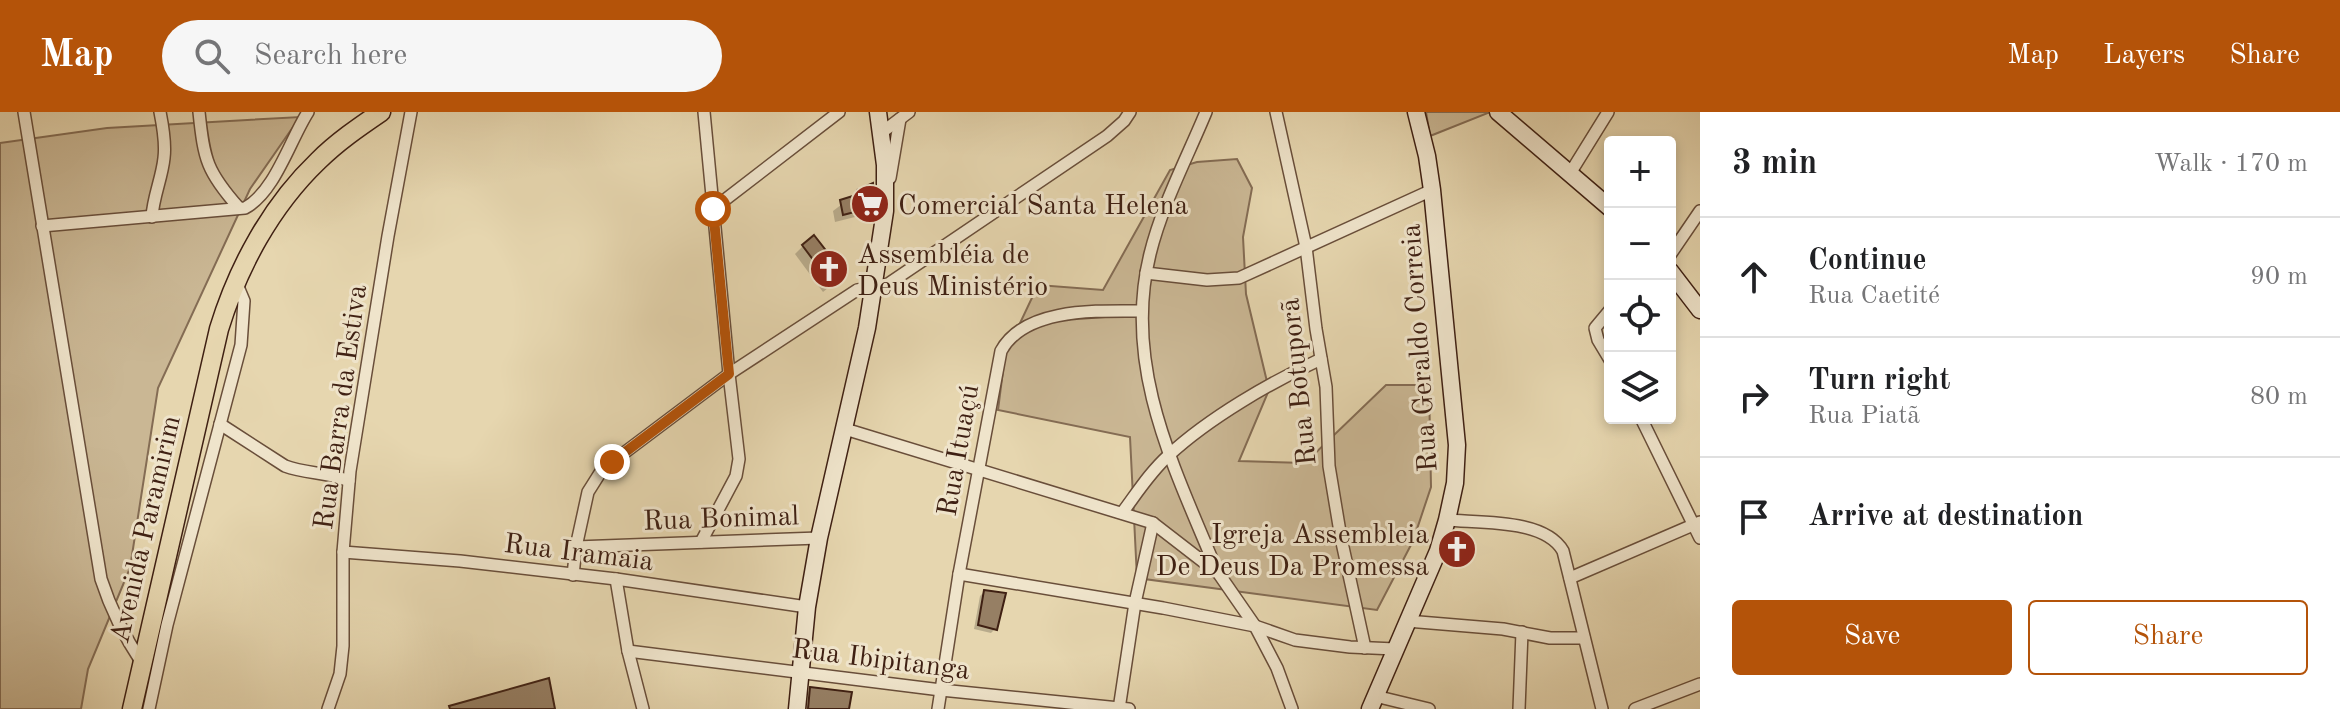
<!DOCTYPE html>
<html lang="en">
<head>
<meta charset="utf-8">
<style>
	:root { --surface:#fff; --page:#f6f6f6; --text:#202124; --muted:#757577; --line:#e0e0e0; --accent:#b45309 }
	body { margin:0; font-family:"Old Standard TT",serif; background:var(--page); color:var(--text) }
	.controls { position:absolute; right:24px; top:24px; display:grid; overflow:hidden; border-radius:8px; box-shadow:0 4px 12px #0003 }
	.controls button { width:72px; height:72px; display:grid; place-items:center; padding:0; border:0; border-bottom:2px solid var(--line); background:var(--surface); color:var(--text); font:40px sans-serif }
	.stop { position:absolute; width:24px; height:24px; margin:-18px; border:6px solid #b45309; border-radius:50%; background:#fff }
	.stop.end { background:#b45309; border-color:#fff; box-shadow:0 2px 8px #0008 }
	.list { margin:0; padding:0; list-style:none }
	h2 { display:flex; justify-content:space-between; align-items:center; height:104px; margin:0; padding:0 32px; font-size:34px }
	h2 small { font-size:26px; font-weight:400; color:var(--muted) }
	.list li { display:grid; grid-template-columns:52px 1fr auto; gap:24px; align-items:center; box-sizing:border-box; height:120px; padding:0 32px; border-top:2px solid var(--line) }
	.list b { display:block; font-size:30px; white-space:nowrap }
	.list p { margin:0; font-size:26px; white-space:nowrap; color:var(--muted) }
	.list em { font-size:26px; font-style:normal; color:var(--muted) }
	.actions { display:flex; gap:16px; padding:24px 32px }
	.actions a { flex:1; padding:18px 0; border:2px solid var(--accent); border-radius:8px; text-align:center; font-size:28px; color:var(--accent) }
	.actions .main { background:var(--accent); color:#fff }
	.icon { flex:none; width:44px; height:44px; fill:none; stroke:currentColor; stroke-width:2; stroke-linecap:round; stroke-linejoin:round }
	.map { position:relative; flex:none; width:1700px; height:597px; overflow:hidden }
	header { display:flex; align-items:center; gap:48px; box-sizing:border-box; height:112px; padding:0 40px; background:var(--accent); color:#fff }
	header strong { font-size:38px }
	nav { display:flex; gap:44px; margin-inline-start:auto; font-size:28px }
	.search { width:560px; height:72px; background:var(--page); display:flex; align-items:center; gap:20px; box-sizing:border-box; padding:0 28px; border-radius:44px; color:var(--muted); font-size:30px }
	main { display:flex }
	aside { flex:1; background:var(--surface) }
	.map>svg:first-child { display:block }
</style>
</head>
<body>
<header>
<strong>Map</strong>
<div class="search"><svg class="icon" aria-label="search" viewBox="0 0 24 24"><circle cx="10" cy="10" r="6"/><path d="M15 15l6 6"/></svg>Search here</div>
<nav><a>Map</a><a>Layers</a><a>Share</a></nav>
</header>
<main>
<div class="map">
<svg width="1700" height="597" viewBox="0 0 1700 597">
	<rect width="100%" height="100%" fill="#e6d6af"/>
	<filter id="stains"><feTurbulence type="fractalNoise" baseFrequency=".0025" numOctaves="4"/><feColorMatrix values="0 0 0 0 .2 0 0 0 0 .09 0 0 0 0 .02 0 0 0 .5 -.17"/></filter>
	<radialGradient id="worn" r=".72"><stop offset=".6" stop-color="#630" stop-opacity="0"/><stop offset="1" stop-color="#630" stop-opacity=".3"/></radialGradient>
	<g fill="#cab794" stroke="#846c54" stroke-width="2">
		<polygon points="1426,0 1487,0 1488,1 1430,24"/>
		<polygon points="300,5 250,77 158,276 130,456 88,557 81,597 0,597 0,31 107,16"/>
		<polygon points="1237,47 1252,76 1243,125 1246,182 1269,278 1239,349 1305,351 1386,273 1429,273 1431,375 1413,429 1377,498 1137,466 1130,325 998,298 1005,243 1038,173 1103,178 1170,58 1197,50"/>
	</g>
	<g fill="#0003">
		<polygon points="858,80 872,94 863,103 835,110 833,99"/>
		<polygon points="803,134 834,171 823,180 795,142"/>
		<polygon points="984,480 995,517 991,521 974,517 980,484"/>
		<polygon points="811,577 847,597 799,597 800,588"/>
	</g>
	<g fill="#967f64" stroke="#3f2013" stroke-width="2">
		<polygon points="873,71 874,95 843,103 840,88 856,83 857,78"/>
		<polygon points="814,123 845,163 832,173 802,133"/>
		<polygon points="984,478 1006,481 997,518 978,513"/>
		<polygon points="549,566 555,597 450,597 449,594"/>
		<polygon points="810,575 852,580 849,597 808,597"/>
	</g>
	<g fill="none" stroke-linecap="round" stroke-linejoin="round">
		<g stroke="#694e3a" stroke-width="14">
			<g id="street">
				<path d="M24 0 101 467C111 498 124 524 142 551"/>
				<path d="M199 0C204 48 207 60 239 96"/>
				<path d="M1206 0C1187 46 1162 93 1150 142 1122 255 1175 357 1217 459"/>
				<polyline points="1276,0 1306,135 1316,217 1326,275 1329,354 1341,426 1365,536"/>
				<polyline points="881,21 909,0"/>
				<polyline points="1569,63 1608,0"/>
				<polyline points="890,66 900,7"/>
				<polyline points="713,97 839,0"/>
				<path d="M152 105C153 85 162 66 164 46 166 31 163 15 160 0"/>
				<path d="M42 114 245 96C275 80 290 28 308 0"/>
				<polyline points="1670,143 1700,99"/>
				<polyline points="1146,161 1207,168 1239,166 1432,78"/>
				<polyline points="1610,198 1595,216 1598,228 1610,248"/>
				<polyline points="1641,306 1700,426"/>
				<path d="M220 312 285 354C306 362 328 360 349 369"/>
				<polyline points="845,317 1153,411 1219,462 1255,514 1277,556 1292,597"/>
				<path d="M1122 401C1137 381 1150 360 1169 343 1209 306 1271 270 1321 247"/>
				<path d="M1447 408C1481 411 1545 407 1563 439L1602 597"/>
				<polyline points="701,430 736,364 739,347 729,262 704,0"/>
				<polyline points="576,435 819,426"/>
				<polyline points="343,440 460,449 616,467 807,495"/>
				<polyline points="959,462 1163,496 1255,514 1295,528 1350,535 1395,537"/>
				<polyline points="573,463 576,435 588,380 600,361 612,350 729,262 857,178 888,172 1107,24 1124,9 1130,0"/>
				<polyline points="1570,466 1700,410"/>
				<polyline points="616,467 628,539 643,597"/>
				<polyline points="1407,509 1503,517 1550,526 1584,526"/>
				<polyline points="628,539 941,578 1129,597"/>
				<polyline points="1375,584 1429,597"/>
				<polyline points="149,597 167,513 241,233 244,189 236,170"/>
				<polyline points="328,597 340,562 343,534 343,440 350,359 388,124 411,0"/>
				<path d="M938 597 959 462 1001 239C1025 195 1098 199 1142 199"/>
				<polyline points="1119,597 1135,491 1153,411"/>
				<polyline points="1519,597 1522,520"/>
				<polyline points="1635,597 1700,572"/>
			</g>
		</g>
		<g stroke="#3f2013" stroke-width="19">
			<g id="secondary">
				<polyline points="1498,0 1610,96"/>
				<polyline points="1670,159 1700,198"/>
				<polyline points="797,597 807,495 819,426 867,216 885,99 885,53 878,0"/>
				<polyline points="1370,597 1438,439 1447,408 1455,371 1457,333 1432,78 1427,44 1416,0"/>
			</g>
		</g>
		<g stroke="#3f2013" stroke-width="21">
			<path id="primary" d="M132 597 219 217C238 155 271 94 318 49 337 30 359 15 381 0"/>
		</g>
		<use href="#street" stroke="#efe4cb" stroke-width="11"/>
		<use href="#secondary" stroke="#efe4cb" stroke-width="16"/>
		<use href="#primary" stroke="#e6d6af" stroke-width="18"/>
	</g>
	<g fill="none" stroke-linecap="round" stroke-linejoin="round">
		<polyline stroke="#b45309" stroke-width="10" points="612,350 729,262 713,97"/>
	</g>
	<defs>
		<g id="supermarket-disc" transform="scale(2)"><circle r="9.5" fill="#8f2418" stroke="#efe4cb"/><path d="M-6-5.5h2.5l.6 2H6L4.5 2H-2.5L-4.4-4H-6ZM-1.5 3.2a1.3 1.3 0 1 0 .1 0ZM3 3.2a1.3 1.3 0 1 0 .1 0Z" fill="#fff"/></g>
		<g id="church-disc" transform="scale(2)"><circle r="9.5" fill="#8f2418" stroke="#efe4cb"/><path d="M-1.2-6h2.4v3.5h3.3v2.4h-3.3V6h-2.4V-.1h-3.3v-2.4h3.3Z" fill="#fff"/></g>
	</defs>
	<g fill-rule="evenodd">
		<use href="#supermarket-disc" x="870" y="92"/>
		<use href="#church-disc" x="829" y="157"/>
		<use href="#church-disc" x="1457" y="437"/>
	</g>
	<g text-anchor="middle" stroke-width="6" stroke-linejoin="round" paint-order="stroke">
		<g font-size="28" fill="#3f2013" stroke="#efe4cb" text-anchor="start">
			<text x="898" y="102">Comercial Santa Helena</text>
			<text x="857" y="151">Assembléia de<tspan x="857" dy="32">Deus Ministério</tspan></text>
			<text x="1429" y="431" text-anchor="end">Igreja Assembleia<tspan x="1429" dy="32">De Deus Da Promessa</tspan></text>
		</g>
		<g font-size="28" fill="#3f2013" stroke="#efe4cb">
			<text transform="translate(1418 236) rotate(-94)" y="10">Rua Geraldo Correia</text>
			<text transform="translate(1297 270) rotate(-96)" y="10">Rua Botuporã</text>
			<text transform="translate(339 295) rotate(-82)" y="10">Rua Barra da Estiva</text>
			<text transform="translate(957 338) rotate(-80)" y="10">Rua Ituaçú</text>
			<text transform="translate(721 405) rotate(-2)" y="10">Rua Bonimal</text>
			<text transform="translate(144 417) rotate(-77)" y="10">Avenida Paramirim</text>
			<text transform="translate(579 439) rotate(7)" y="10">Rua Iramaia</text>
			<text transform="translate(881 546) rotate(7)" y="10">Rua Ibipitanga</text>
		</g>
	</g>
	<rect width="100%" height="100%" filter="url(#stains)"/>
	<rect width="100%" height="100%" fill="url(#worn)"/>
</svg>
<div class="controls">
<button>+</button>
<button>−</button>
<button><svg class="icon" aria-label="locate" viewBox="0 0 24 24"><circle cx="12" cy="12" r="6"/><path d="M12 2v4M12 18v4M2 12h4M18 12h4"/></svg></button>
<button><svg class="icon" aria-label="layers" viewBox="0 0 24 24"><path d="M12 4l9 5-9 5-9-5zM3 14l9 5 9-5"/></svg></button>
</div>
<div class="stop" style="left:713px;top:97px"></div>
<div class="stop end" style="left:612px;top:350px"></div>
</div>
<aside>
<h2>3 min<small>Walk · 170 m</small></h2>
<ul class="list">
<li><svg class="icon" aria-label="ahead" viewBox="0 0 24 24"><path d="M12 20V5M6 11l6-6 6 6"/></svg><div><b>Continue</b><p>Rua Caetité</p></div><em>90 m</em></li>
<li><svg class="icon" aria-label="right" viewBox="0 0 24 24"><path d="M7 20v-9h11M14 6l5 5-5 5"/></svg><div><b>Turn right</b><p>Rua Piatã</p></div><em>80 m</em></li>
<li><svg class="icon" aria-label="arrive" viewBox="0 0 24 24"><path d="M6 21V4h12l-3 4 3 4H6"/></svg><div><b>Arrive at destination</b></div></li>
</ul>
<div class="actions"><a class="main">Save</a><a>Share</a></div>
</aside>
</main>
</body>
</html>
